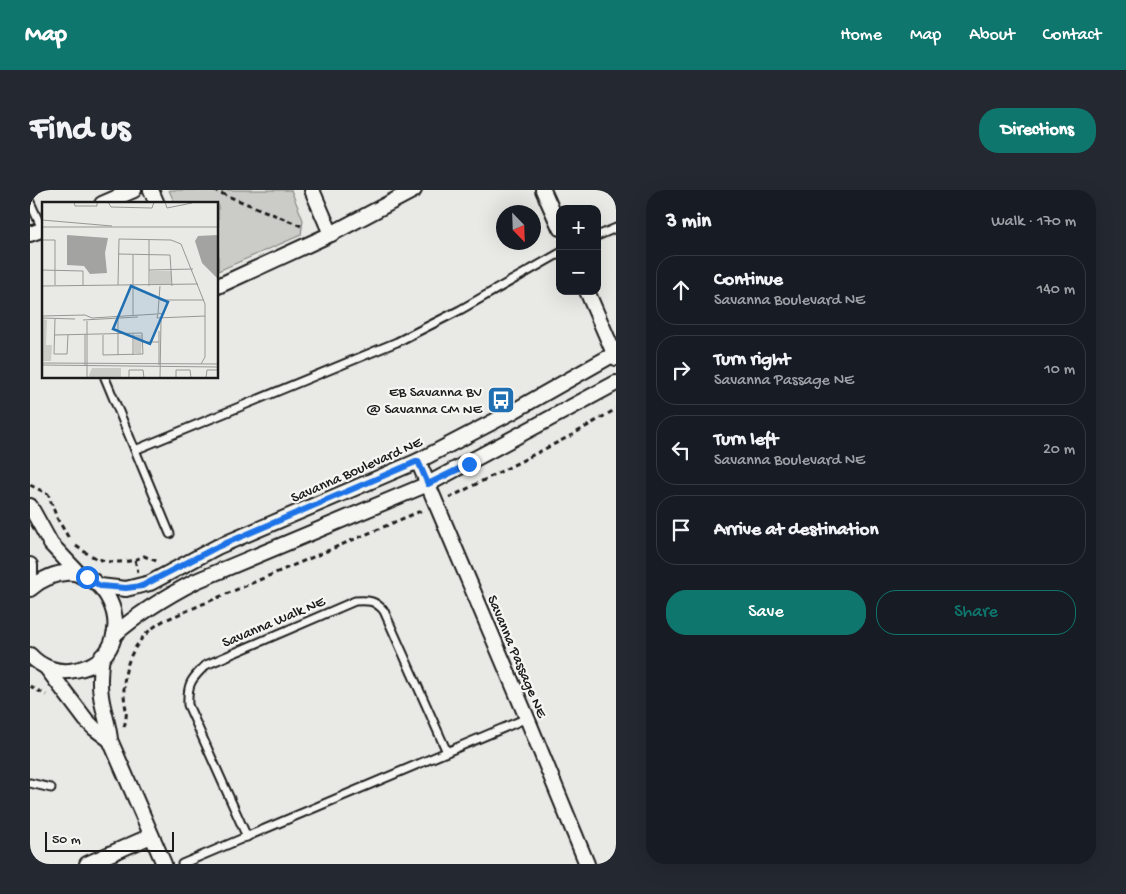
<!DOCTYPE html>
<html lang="en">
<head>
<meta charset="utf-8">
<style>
	:root { --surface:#171b24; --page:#242831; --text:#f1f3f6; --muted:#9ea1a6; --line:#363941; --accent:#0f766e }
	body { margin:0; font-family:"Gochi Hand",sans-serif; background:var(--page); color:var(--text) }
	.controls { position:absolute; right:15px; top:15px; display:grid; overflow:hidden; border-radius:10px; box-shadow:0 5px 20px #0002 }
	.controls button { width:45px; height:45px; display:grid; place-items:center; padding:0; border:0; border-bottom:1px solid var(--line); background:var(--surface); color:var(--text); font:25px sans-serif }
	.compass { position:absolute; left:466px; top:15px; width:45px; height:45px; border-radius:50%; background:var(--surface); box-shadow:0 5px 20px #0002; rotate:157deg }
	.scale { position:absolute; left:15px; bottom:12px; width:129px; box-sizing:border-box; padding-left:5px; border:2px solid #1c1c1c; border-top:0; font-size:14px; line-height:18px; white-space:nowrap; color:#1c1c1c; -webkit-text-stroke:4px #f6f6f2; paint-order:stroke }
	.stop { position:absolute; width:15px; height:15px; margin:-11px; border:4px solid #1a73e8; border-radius:50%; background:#fff }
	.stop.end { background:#1a73e8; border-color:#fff; box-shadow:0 1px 5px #0008 }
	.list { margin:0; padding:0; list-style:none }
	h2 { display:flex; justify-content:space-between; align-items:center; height:65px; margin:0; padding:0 20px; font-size:21px }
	h2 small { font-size:16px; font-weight:400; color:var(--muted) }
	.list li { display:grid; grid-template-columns:32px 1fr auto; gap:15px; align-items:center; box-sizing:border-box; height:70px; margin:0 10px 10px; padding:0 10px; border:1px solid var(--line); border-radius:20px }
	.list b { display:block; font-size:19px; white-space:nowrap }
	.list p { margin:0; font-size:16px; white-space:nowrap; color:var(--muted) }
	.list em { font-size:16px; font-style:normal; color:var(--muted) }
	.actions { display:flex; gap:10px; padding:15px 20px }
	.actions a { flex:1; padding:11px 0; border:1px solid var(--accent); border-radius:20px; text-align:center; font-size:18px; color:var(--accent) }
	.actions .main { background:var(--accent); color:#fff }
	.icon { flex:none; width:28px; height:28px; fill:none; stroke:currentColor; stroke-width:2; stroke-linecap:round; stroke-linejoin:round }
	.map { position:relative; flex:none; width:586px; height:674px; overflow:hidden; border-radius:20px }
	header { display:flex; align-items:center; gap:30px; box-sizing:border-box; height:70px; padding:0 25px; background:var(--accent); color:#fff }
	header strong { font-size:24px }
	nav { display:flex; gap:28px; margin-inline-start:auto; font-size:18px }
	.intro { display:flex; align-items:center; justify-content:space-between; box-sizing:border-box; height:120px; padding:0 30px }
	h1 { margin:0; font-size:35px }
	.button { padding:12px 22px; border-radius:20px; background:var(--accent); color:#fff; font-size:18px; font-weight:700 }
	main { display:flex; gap:30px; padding:0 30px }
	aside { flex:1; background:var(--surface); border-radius:20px; box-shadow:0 5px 20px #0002 }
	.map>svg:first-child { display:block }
</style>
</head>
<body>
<header>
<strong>Map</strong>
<nav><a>Home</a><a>Map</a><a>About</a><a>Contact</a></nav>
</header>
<div class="intro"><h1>Find us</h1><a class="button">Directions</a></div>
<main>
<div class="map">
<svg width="586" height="674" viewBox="0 0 586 674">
	<rect width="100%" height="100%" fill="#e9e9e5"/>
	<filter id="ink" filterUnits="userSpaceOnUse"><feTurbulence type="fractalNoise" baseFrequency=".02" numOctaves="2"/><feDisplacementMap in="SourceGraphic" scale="10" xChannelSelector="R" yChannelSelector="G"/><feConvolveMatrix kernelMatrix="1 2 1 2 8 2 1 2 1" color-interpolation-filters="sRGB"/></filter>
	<g filter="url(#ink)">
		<polygon fill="#cbcbc7" stroke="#747472" points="139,0 261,0 273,30 271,45 188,81 188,14 145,14"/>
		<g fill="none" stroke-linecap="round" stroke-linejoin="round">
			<g stroke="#1c1c1c" stroke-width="11">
				<g id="lane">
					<polyline points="0,12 13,41"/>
					<polyline points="567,46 586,38"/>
					<polyline points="75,188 140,344"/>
					<polyline points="105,260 367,152 430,120 530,63"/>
					<polyline points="0,593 21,598"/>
					<path d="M217 647 158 515C157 494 161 489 176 475L325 411C338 410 345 410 354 421L417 562"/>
					<polyline points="152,674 497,528"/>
				</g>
			</g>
			<g stroke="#1c1c1c" stroke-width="18">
				<g id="street">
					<polyline points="121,0 127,14"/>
					<polyline points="282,0 301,44"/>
					<polyline points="513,0 530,38"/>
					<polyline points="72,14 104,0"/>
					<polyline points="0,44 14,39"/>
					<polyline points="188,96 301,44 384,0"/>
					<polyline points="557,101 586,168"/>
					<polyline points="388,271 497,528 557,674"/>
					<polyline points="0,316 21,354 51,386"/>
					<polyline points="0,375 0,386"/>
					<polyline points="70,396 96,399 120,393 187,357 388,271 482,222 586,163"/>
					<path d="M0 399C73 339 125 465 45 480 28 484 11 477 0 465"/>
					<path d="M84 445C109 423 137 406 166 391L398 294 586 193"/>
					<path d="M72 466C70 479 69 493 71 506 73 521 79 535 80 550L134 674"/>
					<polyline points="16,477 56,530 64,538 80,550"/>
					<polyline points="57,674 121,646"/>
				</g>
			</g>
			<g stroke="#1c1c1c" stroke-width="3" stroke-dasharray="5 4" stroke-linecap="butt">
				<polyline points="183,0 274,37"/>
				<polyline points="0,295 18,304 27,328 40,350"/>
				<polyline points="419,308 542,245 586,219"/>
				<path d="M46 356C67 371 79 375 105 370L108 382"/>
				<polyline points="105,370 114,366 129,372"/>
				<polyline points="0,496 16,505"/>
				<path d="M94 537C99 520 94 518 94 502 93 472 107 446 133 431L393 320"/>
			</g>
			<use href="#lane" stroke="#f6f6f2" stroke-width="7"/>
			<use href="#street" stroke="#f6f6f2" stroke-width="14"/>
		</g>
	</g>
	<g fill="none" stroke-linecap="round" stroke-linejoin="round" filter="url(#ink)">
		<polyline stroke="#1a73e8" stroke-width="6" points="57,387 70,396 96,398 112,396 187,357 388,271 398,294 439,274"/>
	</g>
	<defs>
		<g id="bus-square" transform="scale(1.4375)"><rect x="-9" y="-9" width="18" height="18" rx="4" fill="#1f6fb2" stroke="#f6f6f2"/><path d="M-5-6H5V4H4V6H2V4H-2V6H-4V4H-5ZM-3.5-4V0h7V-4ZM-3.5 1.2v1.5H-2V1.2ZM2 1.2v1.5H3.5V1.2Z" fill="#fff"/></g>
	</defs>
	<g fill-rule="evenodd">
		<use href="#bus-square" x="471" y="210"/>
	</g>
	<g text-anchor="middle" stroke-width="4.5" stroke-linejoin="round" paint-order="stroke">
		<g font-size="15" fill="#1c1c1c" stroke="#f6f6f2" text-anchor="end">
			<text x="452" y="206">EB Savanna BV<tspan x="452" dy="17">@ Savanna CM NE</tspan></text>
		</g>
		<g font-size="15" fill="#1c1c1c" stroke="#f6f6f2">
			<text transform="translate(326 279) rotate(-24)" y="5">Savanna Boulevard NE</text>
			<text transform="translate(243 431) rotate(-23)" y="5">Savanna Walk NE</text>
			<text transform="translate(488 466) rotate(67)" y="5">Savanna Passage NE</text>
		</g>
	</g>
	<g transform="translate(12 12)">
		<rect width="176" height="176" fill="#e9e9e5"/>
		<path d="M108 69H129V82H108ZM0 117 5 118 4 143H10L9 159H0ZM92 133H100L99 152 92 151ZM50 166H79V176H46Z" fill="#cbcbc7"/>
		<path d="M25 33 66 36 63 51 65 71 48 72 42 64 25 63ZM176 33 177 77H176L160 61 153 39 156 34Z" fill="#a3a3a1"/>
		<path fill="none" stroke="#979795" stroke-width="1" d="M32 0 33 4H55V0M66 0 69 5 110 6 112 0M123 0 125 6 150 1M0 18 70 24M0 25H177M0 38H13V83M107 38V84M76 52 128 53 130 84M0 68 41 69V83M107 68 151 67M76 83 77 37 129 38 139 42 163 102V155L159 162M0 84 156 82M118 98H162M116 111 118 84M120 112 116 111 115 116 163 114M91 113V53M0 114 43 113 50 116 115 112M0 116 33 117M13 117 12 152H25L26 133M41 118 96 115M117 129V163M43 132V163M91 132V153M12 133 100 131 101 152 61 153V133M101 140H117M76 153V116M0 161 177 162M0 163 177 165M45 176V119M87 176V168H101L102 176M118 176 119 118M134 176V168H148L149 176M164 176 165 168H177"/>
		<path fill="#1f6fb2" fill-opacity="0.15" stroke="#1f6fb2" stroke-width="2.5" d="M89 84 126 100 108 142 71 127Z"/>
		<rect width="176" height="176" fill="none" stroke="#1c1c1c" stroke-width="2.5"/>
	</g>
</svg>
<div class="controls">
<button>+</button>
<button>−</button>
</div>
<svg class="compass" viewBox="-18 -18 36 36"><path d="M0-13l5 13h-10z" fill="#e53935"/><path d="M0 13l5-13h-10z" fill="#9ea1a6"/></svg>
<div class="scale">50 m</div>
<div class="stop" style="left:57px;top:387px"></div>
<div class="stop end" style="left:439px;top:274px"></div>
</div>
<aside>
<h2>3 min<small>Walk · 170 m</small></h2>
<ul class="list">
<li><svg class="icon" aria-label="ahead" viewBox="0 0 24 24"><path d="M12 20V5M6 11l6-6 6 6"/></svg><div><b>Continue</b><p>Savanna Boulevard NE</p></div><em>140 m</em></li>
<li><svg class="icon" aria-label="right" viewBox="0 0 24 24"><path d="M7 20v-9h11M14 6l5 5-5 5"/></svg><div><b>Turn right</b><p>Savanna Passage NE</p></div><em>10 m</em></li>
<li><svg class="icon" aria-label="left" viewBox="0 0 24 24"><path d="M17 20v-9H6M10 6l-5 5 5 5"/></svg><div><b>Turn left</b><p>Savanna Boulevard NE</p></div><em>20 m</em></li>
<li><svg class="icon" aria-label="arrive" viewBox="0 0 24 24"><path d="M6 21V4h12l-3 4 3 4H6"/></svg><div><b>Arrive at destination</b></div></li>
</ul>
<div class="actions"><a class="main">Save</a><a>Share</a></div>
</aside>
</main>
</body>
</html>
